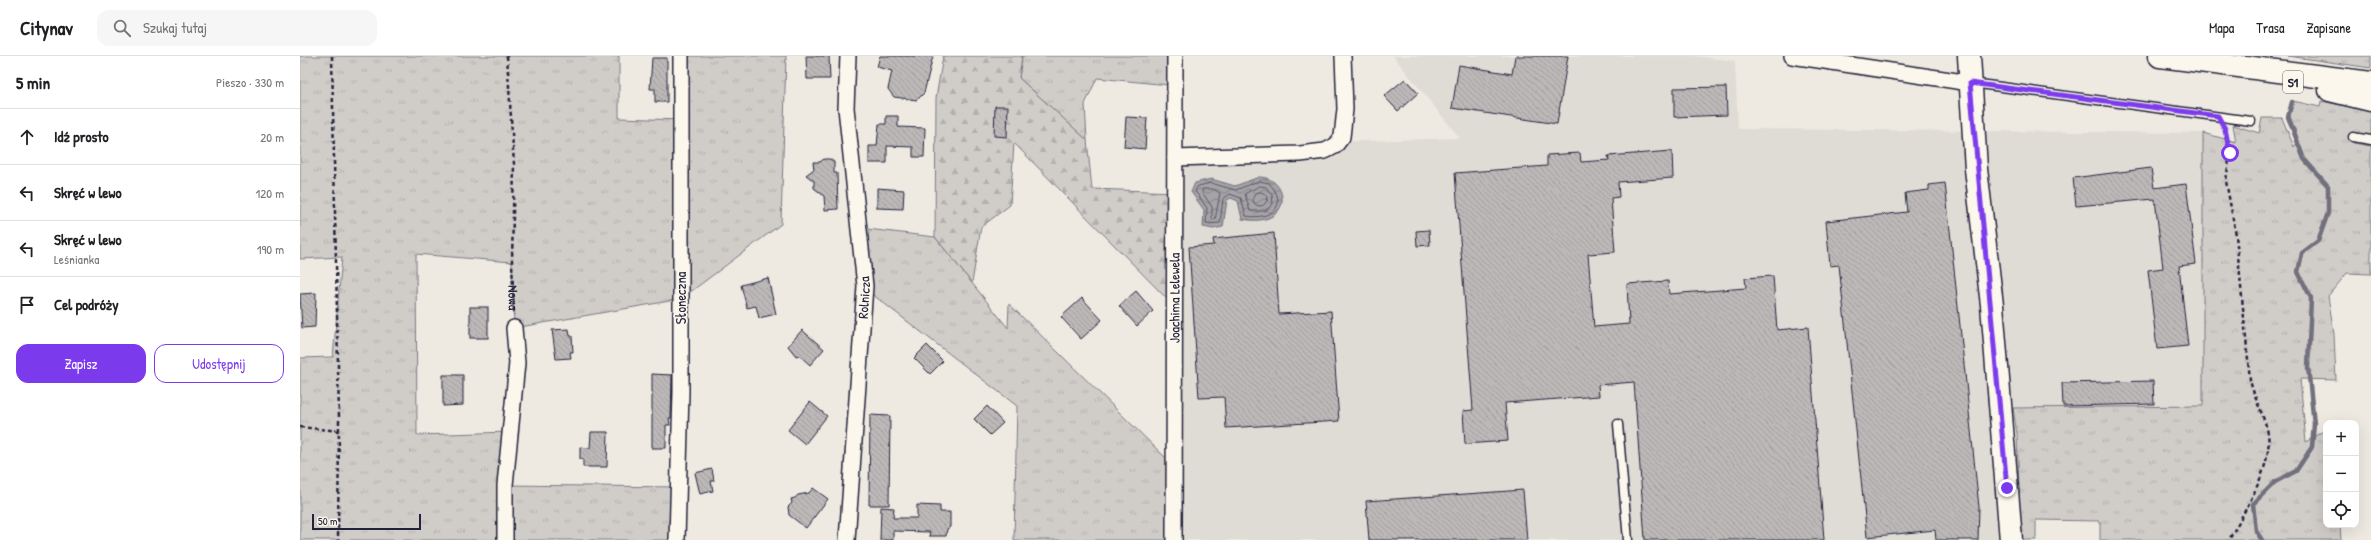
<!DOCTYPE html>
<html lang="pl">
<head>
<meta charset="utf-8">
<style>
	:root { --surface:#fff; --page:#f6f6f6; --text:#202124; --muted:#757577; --line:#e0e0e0; --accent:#7c3aed }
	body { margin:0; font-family:"Patrick Hand",sans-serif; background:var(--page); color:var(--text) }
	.controls { position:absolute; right:12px; bottom:12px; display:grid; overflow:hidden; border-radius:8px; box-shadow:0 4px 16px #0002 }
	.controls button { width:36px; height:36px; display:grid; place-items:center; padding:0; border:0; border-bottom:1px solid var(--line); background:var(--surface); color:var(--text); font:20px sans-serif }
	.scale { position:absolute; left:12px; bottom:10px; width:109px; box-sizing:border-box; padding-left:4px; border:2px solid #22223b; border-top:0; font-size:11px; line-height:14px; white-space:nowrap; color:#22223b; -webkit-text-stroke:3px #fbf7ec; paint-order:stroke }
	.stop { position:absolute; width:12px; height:12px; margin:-9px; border:3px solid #7c3aed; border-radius:50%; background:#fff }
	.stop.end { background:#7c3aed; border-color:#fff; box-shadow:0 1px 4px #0008 }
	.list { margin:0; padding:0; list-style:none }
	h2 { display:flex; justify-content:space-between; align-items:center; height:52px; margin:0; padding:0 16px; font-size:17px }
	h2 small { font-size:13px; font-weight:400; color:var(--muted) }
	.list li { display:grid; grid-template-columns:26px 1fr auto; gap:12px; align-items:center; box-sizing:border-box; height:56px; padding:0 16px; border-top:1px solid var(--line) }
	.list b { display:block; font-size:15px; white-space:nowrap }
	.list p { margin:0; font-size:13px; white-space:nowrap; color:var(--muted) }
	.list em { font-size:13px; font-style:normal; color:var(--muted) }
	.actions { display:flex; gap:8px; padding:12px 16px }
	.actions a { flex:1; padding:9px 0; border:1px solid var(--accent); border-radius:12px; text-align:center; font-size:14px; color:var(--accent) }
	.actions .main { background:var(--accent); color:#fff }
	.icon { flex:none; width:22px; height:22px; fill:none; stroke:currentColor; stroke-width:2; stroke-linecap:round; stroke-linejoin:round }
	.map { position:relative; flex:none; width:2071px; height:484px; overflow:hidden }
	header { display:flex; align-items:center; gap:24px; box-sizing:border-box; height:56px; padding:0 20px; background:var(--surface); border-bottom:1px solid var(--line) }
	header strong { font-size:19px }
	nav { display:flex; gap:22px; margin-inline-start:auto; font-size:14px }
	.search { width:280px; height:36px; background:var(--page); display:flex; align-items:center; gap:10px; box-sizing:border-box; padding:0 14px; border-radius:12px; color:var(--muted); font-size:15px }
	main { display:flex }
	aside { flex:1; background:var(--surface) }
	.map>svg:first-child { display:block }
</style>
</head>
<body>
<header>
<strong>Citynav</strong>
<div class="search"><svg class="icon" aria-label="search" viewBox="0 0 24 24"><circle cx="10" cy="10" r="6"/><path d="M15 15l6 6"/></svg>Szukaj tutaj</div>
<nav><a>Mapa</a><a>Trasa</a><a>Zapisane</a></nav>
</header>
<main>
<aside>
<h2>5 min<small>Pieszo · 330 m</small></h2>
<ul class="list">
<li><svg class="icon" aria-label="ahead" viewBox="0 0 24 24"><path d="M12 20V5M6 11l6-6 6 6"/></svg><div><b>Idź prosto</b></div><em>20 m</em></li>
<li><svg class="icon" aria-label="left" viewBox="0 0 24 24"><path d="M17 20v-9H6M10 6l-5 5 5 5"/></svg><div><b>Skręć w lewo</b></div><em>120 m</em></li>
<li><svg class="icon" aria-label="left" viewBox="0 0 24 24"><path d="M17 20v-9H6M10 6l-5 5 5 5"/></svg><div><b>Skręć w lewo</b><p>Leśnianka</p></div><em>190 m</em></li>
<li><svg class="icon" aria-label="arrive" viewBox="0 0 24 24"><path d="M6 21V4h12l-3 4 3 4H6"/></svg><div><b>Cel podróży</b></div></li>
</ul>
<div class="actions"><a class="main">Zapisz</a><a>Udostępnij</a></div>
</aside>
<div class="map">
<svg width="2071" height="484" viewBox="0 0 2071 484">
	<defs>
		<pattern id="grass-tufts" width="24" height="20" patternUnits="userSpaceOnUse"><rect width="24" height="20" fill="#d0cdc9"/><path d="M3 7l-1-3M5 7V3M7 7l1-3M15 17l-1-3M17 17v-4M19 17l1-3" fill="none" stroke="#b2b0ae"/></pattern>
		<pattern id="forest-firs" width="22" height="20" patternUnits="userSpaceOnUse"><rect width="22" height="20" fill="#d0cdc9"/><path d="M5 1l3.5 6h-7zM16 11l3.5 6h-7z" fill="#b2b0ae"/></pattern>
		<pattern id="water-waves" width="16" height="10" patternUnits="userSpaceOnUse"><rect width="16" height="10" fill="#a6a3a7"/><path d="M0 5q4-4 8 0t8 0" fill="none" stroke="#878489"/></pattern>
		<pattern id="building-back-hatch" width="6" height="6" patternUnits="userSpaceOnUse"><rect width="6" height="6" fill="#bcb8b8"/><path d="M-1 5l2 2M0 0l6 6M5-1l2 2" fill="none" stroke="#a19e9f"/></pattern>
	</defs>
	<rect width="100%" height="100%" fill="#eeeae2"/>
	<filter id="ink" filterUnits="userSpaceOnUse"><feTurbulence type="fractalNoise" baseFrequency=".025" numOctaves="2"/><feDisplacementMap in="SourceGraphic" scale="8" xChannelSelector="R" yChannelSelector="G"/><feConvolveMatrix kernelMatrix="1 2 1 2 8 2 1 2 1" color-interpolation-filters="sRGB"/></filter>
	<g filter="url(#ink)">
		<polygon fill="#dfdbd5" points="1093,0 1394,0 1435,5 1438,73 1903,77 1903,350 1713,352 1691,356 1698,484 874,484 875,102 1000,98 1034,86 1160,82"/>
		<g fill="url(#grass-tufts)" stroke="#797882">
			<polygon points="0,0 319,0 319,62 381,64 381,0 486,0 481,168 381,243 214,272 212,206 116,198 117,379 210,376 206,429 378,431 377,484 0,484 0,302 33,301 42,201 0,203"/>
			<polygon points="722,0 869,0 869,29 797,22 785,48 787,84 719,22"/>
			<polygon points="1988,0 2071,0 2071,12"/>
			<polygon points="1993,45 2020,51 2021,45 2071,55 2071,82 2051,79 2053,87 2071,90 2071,218 2047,217 2028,240 2034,278 2036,324 2000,323 2006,386 2026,373 2026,469 2040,469 2041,484 1800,484 1800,465 1736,464 1736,484 1721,484 1717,378 1713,352 1903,350 1903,77 1936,86 1933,69 1959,77 1962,62 1982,62 1994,91 1999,84 1990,60"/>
			<polygon points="559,172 635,181 708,272 709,248 874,410 874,484 714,484 717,350 568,235"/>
		</g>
		<polygon fill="url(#forest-firs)" stroke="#797882" points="643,0 722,0 719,22 787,84 792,133 875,136 874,250 714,87 710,149 681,171 672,227 635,181 636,42"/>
		<path fill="url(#water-waves)" stroke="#716f7c" d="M959 121C990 121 995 173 942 163L938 145 931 142 927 144 923 171 913 173 903 171 904 154 891 136 895 127 911 123 935 130Z"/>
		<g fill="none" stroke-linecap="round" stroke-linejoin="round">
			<g stroke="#575666" stroke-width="1">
				<path d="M959 125 969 127C990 150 971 164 946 160L941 142 930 138 923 143 920 167 906 168 907 152 895 135 898 130 911 127 935 134Z"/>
				<polygon points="960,130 966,131 972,139 973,148 965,155 950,155 945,138"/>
				<polygon points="903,133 913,133 920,137 915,164 912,163 912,151 902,136"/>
				<circle cx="960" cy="143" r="7"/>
			</g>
			<polyline stroke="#716f7c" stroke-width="4.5" points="1962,484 1956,475 1953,448 1975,426 1996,415 2012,391 2014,368 2008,311 2011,242 1998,216 2002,197 2018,185 2028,157 2028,130 2004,103 1988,61 1992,46"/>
		</g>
		<g fill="url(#building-back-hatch)" stroke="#22223b">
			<polygon points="506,0 529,0 530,23 507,23"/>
			<polygon points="580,0 633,0 624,37 617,44 594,41 588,33 592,15 577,11"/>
			<polygon points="1215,0 1268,0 1257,68 1152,52 1159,9 1212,18"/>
			<polygon points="352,2 367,2 367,46 355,46 355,33 350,33"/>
			<polygon points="1105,23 1118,37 1098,55 1084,40"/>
			<polygon points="1426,31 1427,59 1374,61 1374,32"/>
			<polygon points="695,50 708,50 707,81 694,80"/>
			<polygon points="586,60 598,60 598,71 625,72 624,101 613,101 613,91 587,90 587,107 569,107 569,90 577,90 579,68 586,68"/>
			<polygon points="826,61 847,62 845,93 824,91"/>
			<polygon points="1372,95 1373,122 1318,126 1319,141 1311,142 1315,196 1288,198 1294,271 1329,268 1327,228 1368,225 1369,238 1446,232 1445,222 1473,220 1477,274 1508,271 1524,484 1345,484 1334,326 1298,329 1299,340 1205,347 1208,385 1165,388 1163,355 1173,354 1155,117 1247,110 1247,99 1280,97 1281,106 1309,104 1308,100"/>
			<polygon points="524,103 530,103 534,106 534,117 537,117 538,153 525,154 524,140 514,132 514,125 506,119 514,113 513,106 520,106"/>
			<polygon points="1851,112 1854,132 1886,128 1896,208 1879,210 1888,290 1857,293 1848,214 1863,212 1855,143 1776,150 1773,122"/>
			<polygon points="1645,127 1679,451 1678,484 1636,484 1635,474 1567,481 1539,209 1530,210 1526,165 1607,156 1605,137 1629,134 1629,129"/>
			<polygon points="577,132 604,134 603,153 577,152"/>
			<polygon points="1129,174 1130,189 1117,190 1116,175"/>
			<polygon points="974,177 979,258 1031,255 1039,365 926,372 924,341 899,342 889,191 914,189 913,183"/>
			<polygon points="468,222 476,258 459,262 456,250 447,252 441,229"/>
			<polygon points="836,235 853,255 837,270 819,250"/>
			<polygon points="16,237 15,271 2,272 0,238"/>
			<polygon points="782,242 802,264 781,283 761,261"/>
			<rect x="170" y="251" width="18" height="31"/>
			<polygon points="269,273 270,280 272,280 273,296 270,296 271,302 256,303 252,274"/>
			<polygon points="502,274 524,293 510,309 499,299 496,300 488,290"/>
			<polygon points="627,289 643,305 630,318 614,302"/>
			<polygon points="352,318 372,319 371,362 369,362 370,369 366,369 366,392 352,392"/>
			<polygon points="143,319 163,319 163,349 143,350"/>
			<polygon points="1853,325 1854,348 1763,350 1762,327"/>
			<polygon points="510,346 527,360 505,388 488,374"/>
			<polygon points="687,350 703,367 690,379 674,363"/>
			<polygon points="570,359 590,360 589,449 569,449"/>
			<polygon points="291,376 308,376 307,411 283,411 283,403 280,403 280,391 290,392"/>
			<polygon points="412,413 414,425 411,425 413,435 400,438 395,417"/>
			<polygon points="513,432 528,443 506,472 489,459 488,451 492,447 491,443 495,442 498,439 509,437"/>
			<polygon points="1223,434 1227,484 1069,484 1066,445"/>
			<polygon points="617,449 640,450 640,456 650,456 650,471 647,473 646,480 629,480 630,476 593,475 593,484 580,484 581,451 594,452 593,462 617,462"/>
		</g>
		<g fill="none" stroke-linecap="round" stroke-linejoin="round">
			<g stroke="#22223b" stroke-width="11">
				<g id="lane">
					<polyline points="1672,27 1951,65"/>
					<polyline points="2053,81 2071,84"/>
					<polyline points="1318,368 1328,484"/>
				</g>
			</g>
			<g stroke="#22223b" stroke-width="18">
				<g id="street">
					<polyline points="1492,0 1670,27"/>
					<polyline points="875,102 1000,98 1025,95 1035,90 1042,81 1045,53 1043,0"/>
					<polyline points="205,484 205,429 217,307 214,272"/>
					<polyline points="377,484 381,336 381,0"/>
					<path id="s2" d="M547 484 565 230 546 52 548 0"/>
					<path id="s3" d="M874 484 875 0"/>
				</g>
			</g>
			<g stroke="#22223b" stroke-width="25">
				<polyline id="secondary" points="1669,0 1676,113 1692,249 1711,484"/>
			</g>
			<g stroke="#22223b" stroke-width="25">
				<g id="highway">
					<polyline points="1860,0 2071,27"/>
					<polyline points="2030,34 2071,44"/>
				</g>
			</g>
			<g stroke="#22223b" stroke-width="2.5" stroke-dasharray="4 3" stroke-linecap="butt">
				<polyline points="32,0 39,362 38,484"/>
				<path id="s1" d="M207 0 214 108 212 206 214 259"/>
				<path d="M1924 71 1930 97 1926 125 1936 179 1950 324C1954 341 1962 356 1967 373 1976 407 1944 455 1929 484"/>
				<polyline points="0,371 39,375"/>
			</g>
			<use href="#lane" stroke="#fbf7ec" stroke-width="8"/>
			<use href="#street" stroke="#fbf7ec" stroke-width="15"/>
			<use href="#secondary" stroke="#fbf7ec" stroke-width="22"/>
			<use href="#highway" stroke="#fbf7ec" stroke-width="22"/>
		</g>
	</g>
	<g fill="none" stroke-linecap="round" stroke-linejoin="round" filter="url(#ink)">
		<polyline stroke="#7c3aed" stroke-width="5" points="1707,432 1670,27 1918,60 1925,73 1930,97"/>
	</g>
	<g text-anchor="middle" stroke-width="3.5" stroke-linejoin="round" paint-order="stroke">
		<rect fill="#fbf7ec" stroke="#636270" stroke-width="1" x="1983" y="15" width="20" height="22" rx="3"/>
		<g font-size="13" font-weight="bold" fill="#22223b">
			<text x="1993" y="31">S1</text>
		</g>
		<g font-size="14" fill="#22223b" stroke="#fbf7ec">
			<text dy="5" stroke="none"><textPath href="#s1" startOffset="242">Nowa</textPath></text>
			<text transform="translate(381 242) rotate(-90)" y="5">Słoneczna</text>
			<text dy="5" stroke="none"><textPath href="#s2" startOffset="243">Rolnicza</textPath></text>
			<text dy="5" stroke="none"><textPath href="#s3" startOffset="242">Joachima Lelewela</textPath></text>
		</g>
	</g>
</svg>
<div class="controls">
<button>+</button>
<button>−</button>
<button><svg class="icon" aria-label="locate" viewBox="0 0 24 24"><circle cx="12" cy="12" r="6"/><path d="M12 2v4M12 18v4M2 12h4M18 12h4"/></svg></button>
</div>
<div class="scale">50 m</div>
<div class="stop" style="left:1930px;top:97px"></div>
<div class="stop end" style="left:1707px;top:432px"></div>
</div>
</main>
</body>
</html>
